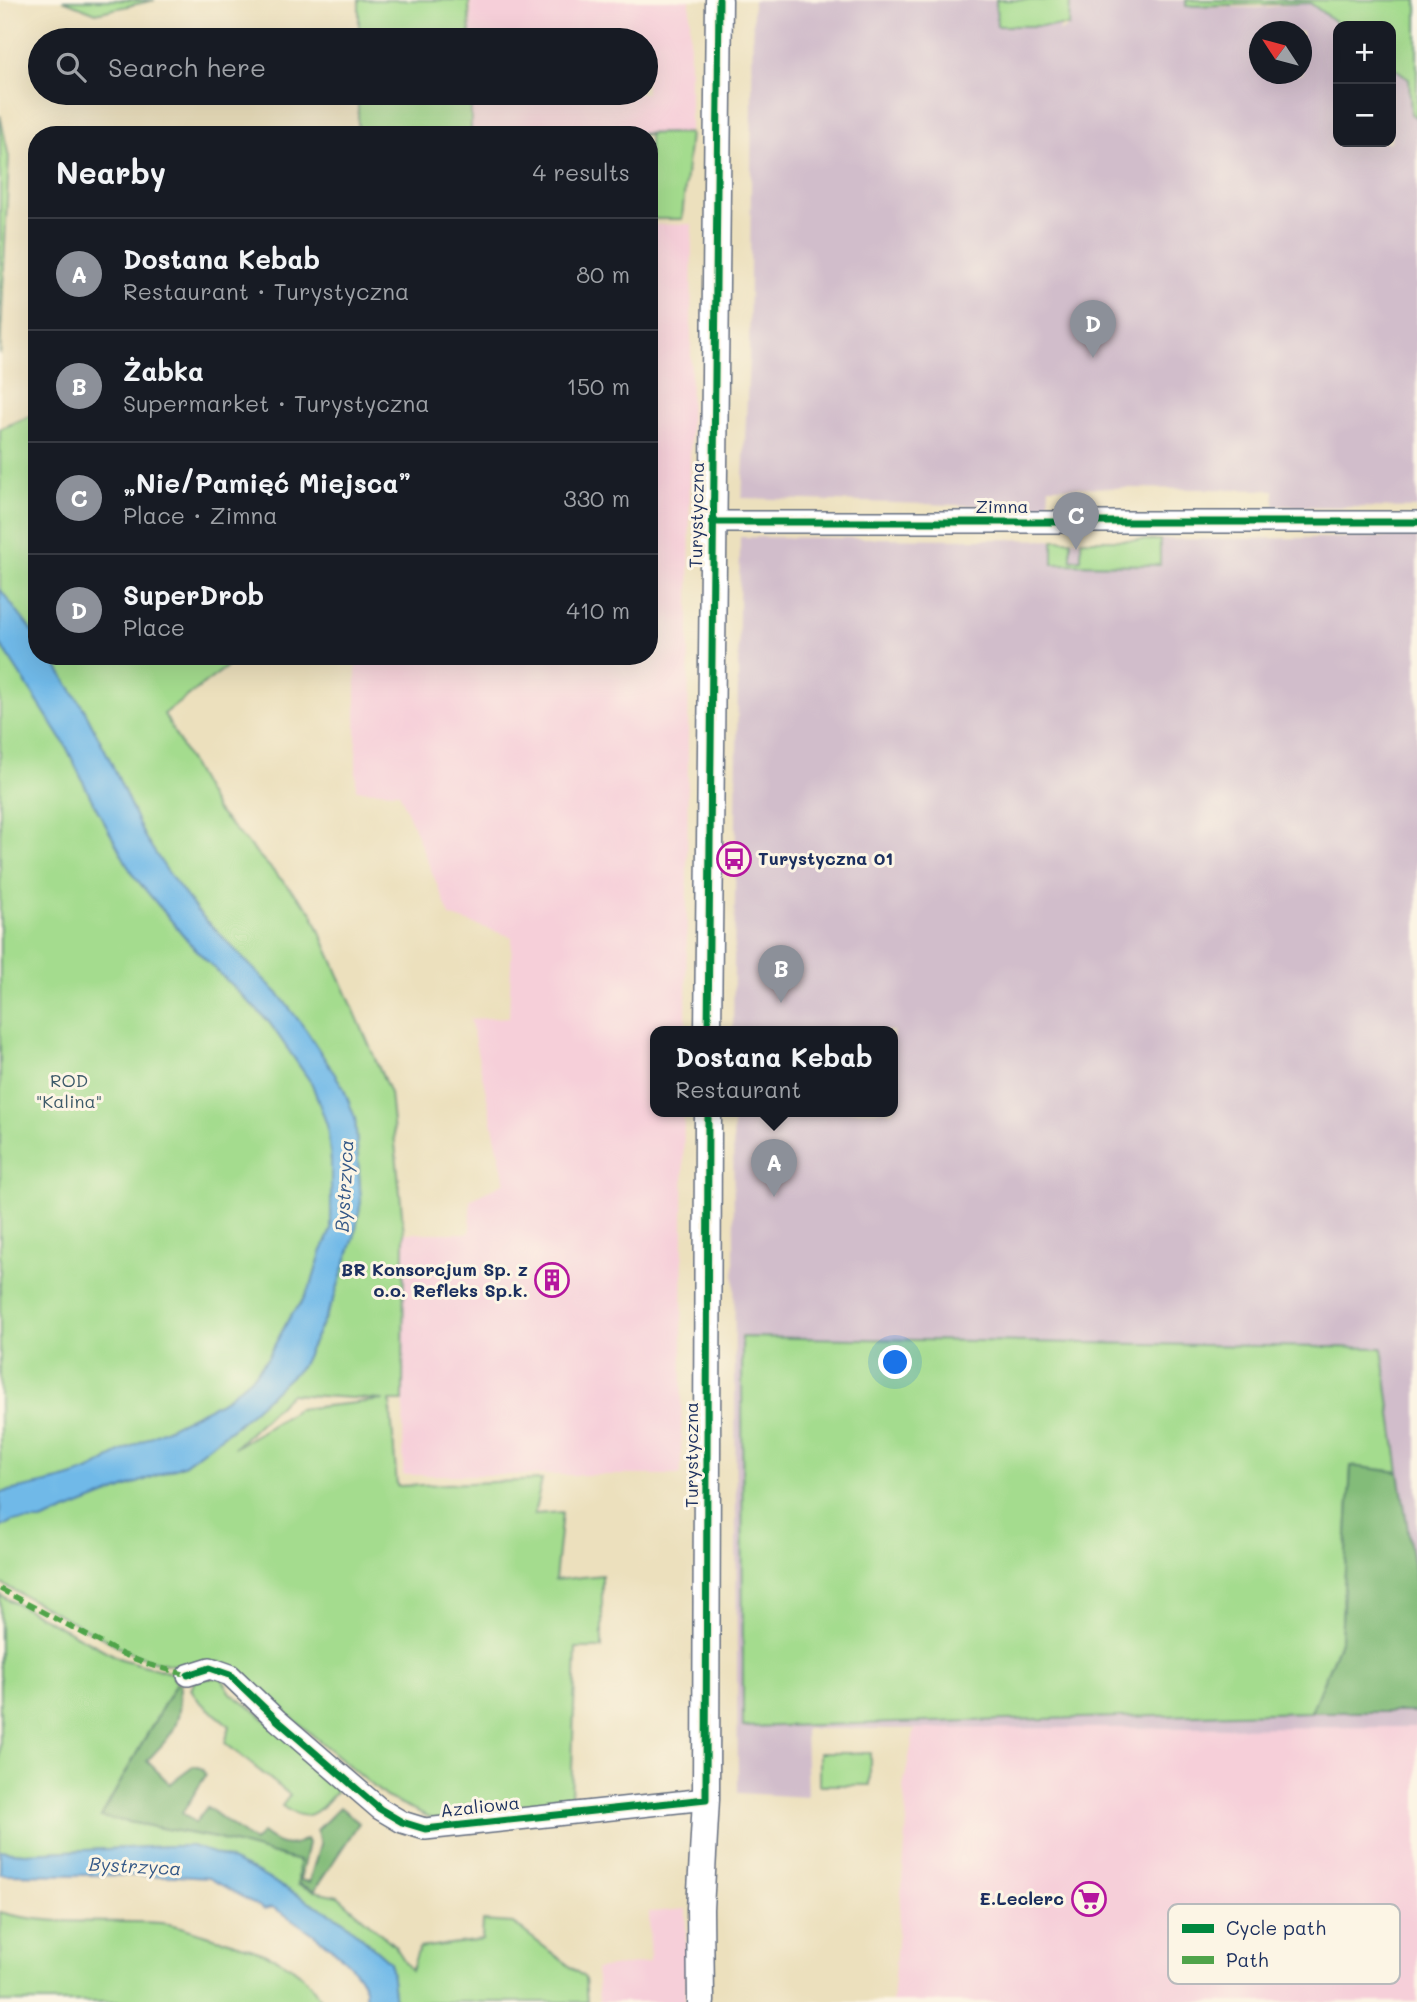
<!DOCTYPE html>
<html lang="en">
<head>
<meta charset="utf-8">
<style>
	:root { --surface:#171b24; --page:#242831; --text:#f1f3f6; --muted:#9ea1a6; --line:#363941; --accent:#8c9099 }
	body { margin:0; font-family:Mali,sans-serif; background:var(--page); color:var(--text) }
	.controls { position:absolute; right:21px; top:21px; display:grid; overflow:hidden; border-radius:14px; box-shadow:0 7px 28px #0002 }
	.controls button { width:63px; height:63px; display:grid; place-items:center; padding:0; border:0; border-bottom:2px solid var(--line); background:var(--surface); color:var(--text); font:35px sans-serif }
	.compass { position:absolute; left:1249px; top:21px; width:63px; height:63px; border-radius:50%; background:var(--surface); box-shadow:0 7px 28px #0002; rotate:306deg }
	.you { position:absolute; left:896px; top:1363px; width:24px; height:24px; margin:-18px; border:5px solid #fff; border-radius:50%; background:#1a73e8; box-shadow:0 0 0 10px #1a73e833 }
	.badge { display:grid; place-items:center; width:46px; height:46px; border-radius:50%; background:var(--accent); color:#fff; font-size:23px; font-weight:700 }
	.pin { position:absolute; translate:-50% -58px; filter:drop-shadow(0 2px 4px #0008) }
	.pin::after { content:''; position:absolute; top:37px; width:24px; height:21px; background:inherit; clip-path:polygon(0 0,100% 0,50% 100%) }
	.popup { position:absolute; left:650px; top:1026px; width:248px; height:91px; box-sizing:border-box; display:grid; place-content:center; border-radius:14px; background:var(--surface); filter:drop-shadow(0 2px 5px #0005); font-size:23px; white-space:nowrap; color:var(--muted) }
	.popup b { font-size:26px; color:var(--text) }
	.popup::after { content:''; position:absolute; left:50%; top:100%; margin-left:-14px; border:14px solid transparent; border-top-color:var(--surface) }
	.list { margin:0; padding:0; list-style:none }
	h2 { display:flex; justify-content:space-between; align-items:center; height:91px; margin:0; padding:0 28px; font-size:30px }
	h2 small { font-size:23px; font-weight:400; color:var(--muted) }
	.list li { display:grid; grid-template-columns:46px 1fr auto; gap:21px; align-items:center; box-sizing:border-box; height:112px; padding:0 28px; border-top:2px solid var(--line) }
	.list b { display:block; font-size:26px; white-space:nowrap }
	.list p { margin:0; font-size:23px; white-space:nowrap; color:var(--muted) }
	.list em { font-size:23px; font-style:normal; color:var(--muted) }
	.icon { flex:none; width:38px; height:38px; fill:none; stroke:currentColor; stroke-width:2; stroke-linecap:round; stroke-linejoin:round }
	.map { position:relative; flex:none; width:1417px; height:2002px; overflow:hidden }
	.search { position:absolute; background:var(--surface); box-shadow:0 7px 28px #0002; left:28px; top:28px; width:630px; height:77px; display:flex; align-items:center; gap:18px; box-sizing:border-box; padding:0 24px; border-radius:38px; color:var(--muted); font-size:26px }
	.panel { position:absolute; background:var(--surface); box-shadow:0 7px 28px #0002; left:28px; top:126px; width:630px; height:539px; border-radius:28px }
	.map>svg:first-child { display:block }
</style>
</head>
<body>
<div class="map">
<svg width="1417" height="2002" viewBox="0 0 1417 2002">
	<rect width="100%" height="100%" fill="#fcf5e5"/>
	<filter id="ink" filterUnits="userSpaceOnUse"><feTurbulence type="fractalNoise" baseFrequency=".0143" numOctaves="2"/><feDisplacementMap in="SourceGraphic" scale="14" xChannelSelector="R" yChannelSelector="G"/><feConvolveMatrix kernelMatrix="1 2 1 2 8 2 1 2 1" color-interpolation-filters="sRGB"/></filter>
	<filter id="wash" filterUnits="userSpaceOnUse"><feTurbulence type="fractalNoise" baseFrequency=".00686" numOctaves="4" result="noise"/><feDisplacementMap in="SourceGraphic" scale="28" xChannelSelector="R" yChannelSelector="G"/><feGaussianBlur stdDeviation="1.57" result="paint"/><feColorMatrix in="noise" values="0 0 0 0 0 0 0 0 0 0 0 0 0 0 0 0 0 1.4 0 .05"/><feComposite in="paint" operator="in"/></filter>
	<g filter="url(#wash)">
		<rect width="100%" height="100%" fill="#ece0bd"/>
		<g fill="#f6cfd9">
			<polygon points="471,0 690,0 690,133 471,135 471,93 646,93 646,40 471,40"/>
			<polygon points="692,224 686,1031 655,1031 655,1111 684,1111 681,1475 403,1475 404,1233 470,1233 470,1200 505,1182 470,1019 509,1017 512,937 450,916 399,792 356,790 356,656 649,656 649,225"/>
			<polygon points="1246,1721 1417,1725 1417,2002 892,2002 907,1822 903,1787 915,1728"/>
			<polygon points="686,1909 685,2002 599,2002 596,1969 650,1962 649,1912"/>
		</g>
		<g fill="#d1bdcb" fill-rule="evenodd">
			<path d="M753 0H996L997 26 1060 25V32L1069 26 1070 0H1186V6L1258 8 1310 3 1341 26H1338V142H1391V65L1409 79 1411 114 1417 118V508L1274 506V490L1049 487 1048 508 742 498 749 358ZM1260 32H1302V74H1260Z"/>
			<polygon points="740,537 1081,540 1417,537 1417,1727 805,1729 807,1797 738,1793 733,1111 893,1111 893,1031 733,1031"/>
		</g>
		<g fill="#a4dc8e" stroke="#608676" stroke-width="2" fill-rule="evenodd">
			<polygon points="63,0 155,0 96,13"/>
			<polygon points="359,0 469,0 470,40 359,40"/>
			<polygon points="996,0 1070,0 1069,26 997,26"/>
			<polygon points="1186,0 1417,0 1417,118 1411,114 1409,79 1391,65 1391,26 1341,26 1310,3 1186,6"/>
			<rect x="358" y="93" width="113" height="42"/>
			<polygon points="0,115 9,157 0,355"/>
			<polygon points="690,133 682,219 649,219 649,135 545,135"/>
			<polygon points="37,413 37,638 0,589 0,429"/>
			<polygon points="1053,540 1071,540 1071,560 1081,559 1081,540 1160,540 1160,565 1053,564"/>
			<path d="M0 643 66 746 91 798 133 875 195 949 269 1022 312 1084 327 1125 331 1161V1230L321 1253 312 1283 300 1305 291 1315 267 1359 254 1375 225 1400 114 1455C83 1481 39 1484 0 1493Z"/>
			<path d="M50 656H131L134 659 137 656H235L237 659 164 714 216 810 311 911 390 1093 404 1233 403 1401H390L397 1486 542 1480 534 1514 562 1512 555 1580 602 1575V1648H576L571 1800 436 1820 386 1797 291 1717 277 1720 221 1662 192 1669 153 1661 131 1653 0 1583V1528L12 1521H41L185 1464 237 1425 301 1367 333 1301 355 1234 361 1201 355 1118 343 1087 306 1030 280 996 198 912 167 871 144 836 110 760 84 709ZM290 1394 383 1400H384L298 1409 234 1448Z"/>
			<polygon points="742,1337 1382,1348 1399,1472 1351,1467 1341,1639 1311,1712 743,1727"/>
			<polygon points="0,1595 121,1659 172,1673 176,1683 101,1817 215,1838 300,1861 298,1885 314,1891 338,1896 395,1946 411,1971 419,1948 482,1940 483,1921 513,1923 585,1978 587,2002 395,2002 390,1962 341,1919 224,1857 168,1846 25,1853 0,1851"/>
			<path d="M221 1677 231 1693 255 1711 336 1781V1792C317 1813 308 1825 282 1806L290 1795 225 1743 230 1726 199 1701 191 1689 195 1680Z"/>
			<rect x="819" y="1753" width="51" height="32"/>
			<path d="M0 1912C52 1927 108 1919 161 1923 175 1924 190 1930 203 1934 245 1946 301 1957 321 2002H0Z"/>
		</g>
		<g fill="#83bc79" stroke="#4f766c" stroke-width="2">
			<polygon points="1351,1466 1399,1472 1417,1588 1417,1712 1311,1712 1341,1639"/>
			<path d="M176 1683H180C180 1728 177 1729 147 1761L170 1784 194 1766 201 1768 206 1775 182 1813 195 1823 207 1807 254 1842 262 1833C277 1845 288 1849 306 1839L308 1843 300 1880 309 1882 320 1845 317 1830 340 1807 359 1823 314 1891 298 1884 299 1861 215 1838 101 1817Z"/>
		</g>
		<g fill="#6fb9e8" stroke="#4574a3" stroke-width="2">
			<path d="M0 589 37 638V656H50L84 709 110 760 144 836 167 871 198 912 280 996 306 1030 343 1087 355 1118 361 1201 355 1234 333 1301 301 1367 237 1425 185 1464 41 1521H12L0 1528V1493C39 1483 83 1481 114 1455L225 1400 254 1375 267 1359 291 1315 300 1305 312 1283 321 1253 331 1230V1161L327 1125 312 1084 269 1022 195 949 133 875 91 798 66 746 0 643Z"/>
			<path d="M168 1846H192L224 1857 256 1872 341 1919 390 1962 395 2002H365C365 1997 366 1990 364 1986 353 1958 298 1922 272 1907L264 1909 209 1878 176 1876 0 1874V1851L25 1853Z"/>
		</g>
	</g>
	<g filter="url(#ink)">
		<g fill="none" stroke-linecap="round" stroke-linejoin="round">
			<g stroke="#646d7f" stroke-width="24">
				<g id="minor">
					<polyline points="712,522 1417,522"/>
					<polyline points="188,1675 210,1668 230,1675 277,1720 380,1809 402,1822 425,1829 706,1799"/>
				</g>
			</g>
			<g stroke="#646d7f" stroke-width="29">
				<g id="major">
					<polyline points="708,1031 719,0"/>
					<polyline points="701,2002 700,1909 706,1799 708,1111"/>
				</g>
			</g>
			<use href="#minor" stroke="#fff" stroke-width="21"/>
			<use href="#major" stroke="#fff" stroke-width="26"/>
			<polyline stroke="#4fa44a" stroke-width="5" stroke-dasharray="10 5" stroke-linecap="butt" points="0,1589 122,1654 150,1665 188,1675"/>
			<g stroke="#fcf5e5" stroke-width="11">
				<g id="cycleway">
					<polyline points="712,522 1417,522"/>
					<polyline points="708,1031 719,0"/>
					<polyline points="188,1675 210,1668 230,1675 277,1720 380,1809 402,1822 425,1829 706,1799 708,1114"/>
				</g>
			</g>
			<use href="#cycleway" stroke="#00873e" stroke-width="7"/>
		</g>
	</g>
	<defs>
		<g id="bus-ring" transform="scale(1.75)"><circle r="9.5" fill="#fcf5e5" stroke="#b5179e" stroke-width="1.5"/><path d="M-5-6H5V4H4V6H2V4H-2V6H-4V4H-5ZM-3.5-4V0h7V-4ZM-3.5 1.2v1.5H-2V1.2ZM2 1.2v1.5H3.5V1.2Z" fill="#b5179e"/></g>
		<g id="building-ring" transform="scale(1.75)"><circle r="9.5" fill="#fcf5e5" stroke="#b5179e" stroke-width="1.5"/><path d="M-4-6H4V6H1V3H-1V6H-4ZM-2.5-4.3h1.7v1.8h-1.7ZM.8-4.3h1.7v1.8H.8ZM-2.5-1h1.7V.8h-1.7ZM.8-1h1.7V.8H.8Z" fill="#b5179e"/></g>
		<g id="supermarket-ring" transform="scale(1.75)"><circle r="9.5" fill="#fcf5e5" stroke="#b5179e" stroke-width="1.5"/><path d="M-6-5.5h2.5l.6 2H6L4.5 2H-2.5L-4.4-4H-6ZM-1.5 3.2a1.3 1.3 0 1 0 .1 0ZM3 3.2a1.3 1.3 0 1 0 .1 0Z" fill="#b5179e"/></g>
	</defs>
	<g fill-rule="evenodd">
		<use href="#bus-ring" x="734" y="859"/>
		<use href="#building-ring" x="552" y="1280"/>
		<use href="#supermarket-ring" x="1089" y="1899"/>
	</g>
	<g text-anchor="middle" stroke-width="6" stroke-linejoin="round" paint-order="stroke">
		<g font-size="18" fill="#1b2f5e" stroke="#fcf5e5">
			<text x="1002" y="513">Zimna</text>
			<text transform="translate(697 515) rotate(-89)" y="6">Turystyczna</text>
			<text transform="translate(692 1455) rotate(-90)" y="6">Turystyczna</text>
			<text transform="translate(480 1807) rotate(-6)" y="6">Azaliowa</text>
		</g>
		<g font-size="18" font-weight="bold" fill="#1b2f5e" stroke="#fcf5e5" text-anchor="end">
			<text x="758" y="865" text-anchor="start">Turystyczna 01</text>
			<text x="528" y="1276">BR Konsorcjum Sp. z<tspan x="528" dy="21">o.o. Refleks Sp.k.</tspan></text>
			<text x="1064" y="1905">E.Leclerc</text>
		</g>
		<g font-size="18" fill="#3d5a6a" stroke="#fcf5e5">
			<text x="69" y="1087">ROD<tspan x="69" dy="21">"Kalina"</tspan></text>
		</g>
		<g font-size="19" font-style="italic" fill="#345887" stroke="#fcf5e5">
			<text transform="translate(344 1186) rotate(-87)" y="7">Bystrzyca</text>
			<text transform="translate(135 1866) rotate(3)" y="7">Bystrzyca</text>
		</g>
	</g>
	<rect x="1168" y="1904" width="232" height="80" rx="10" fill="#fcf5e5" stroke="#b8babc" stroke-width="2"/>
	<rect x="1182" y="1924" width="32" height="9" fill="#00873e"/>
	<rect x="1182" y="1956" width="32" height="8" fill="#4fa44a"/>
	<g font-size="19" fill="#1b2f5e">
		<text x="1226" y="1935">Cycle path</text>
		<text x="1226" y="1967">Path</text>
	</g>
</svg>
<div class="controls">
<button>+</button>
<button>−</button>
</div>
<svg class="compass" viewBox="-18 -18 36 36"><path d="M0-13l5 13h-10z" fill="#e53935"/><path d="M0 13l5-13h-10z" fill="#9ea1a6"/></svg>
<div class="you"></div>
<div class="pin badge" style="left:774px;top:1197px">A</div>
<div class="popup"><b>Dostana Kebab</b>Restaurant</div>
<div class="pin badge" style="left:781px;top:1003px">B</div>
<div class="pin badge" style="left:1076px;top:550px">C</div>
<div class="pin badge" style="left:1093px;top:358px">D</div>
<div class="search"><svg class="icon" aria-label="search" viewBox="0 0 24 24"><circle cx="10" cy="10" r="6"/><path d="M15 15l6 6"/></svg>Search here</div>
<section class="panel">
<h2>Nearby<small>4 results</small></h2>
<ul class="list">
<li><span class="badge">A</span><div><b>Dostana Kebab</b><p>Restaurant · Turystyczna</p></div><em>80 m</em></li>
<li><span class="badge">B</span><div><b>Żabka</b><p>Supermarket · Turystyczna</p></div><em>150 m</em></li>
<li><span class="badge">C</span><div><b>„Nie/Pamięć Miejsca”</b><p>Place · Zimna</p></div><em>330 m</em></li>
<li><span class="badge">D</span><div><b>SuperDrob</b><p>Place</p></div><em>410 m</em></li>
</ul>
</section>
</div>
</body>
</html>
